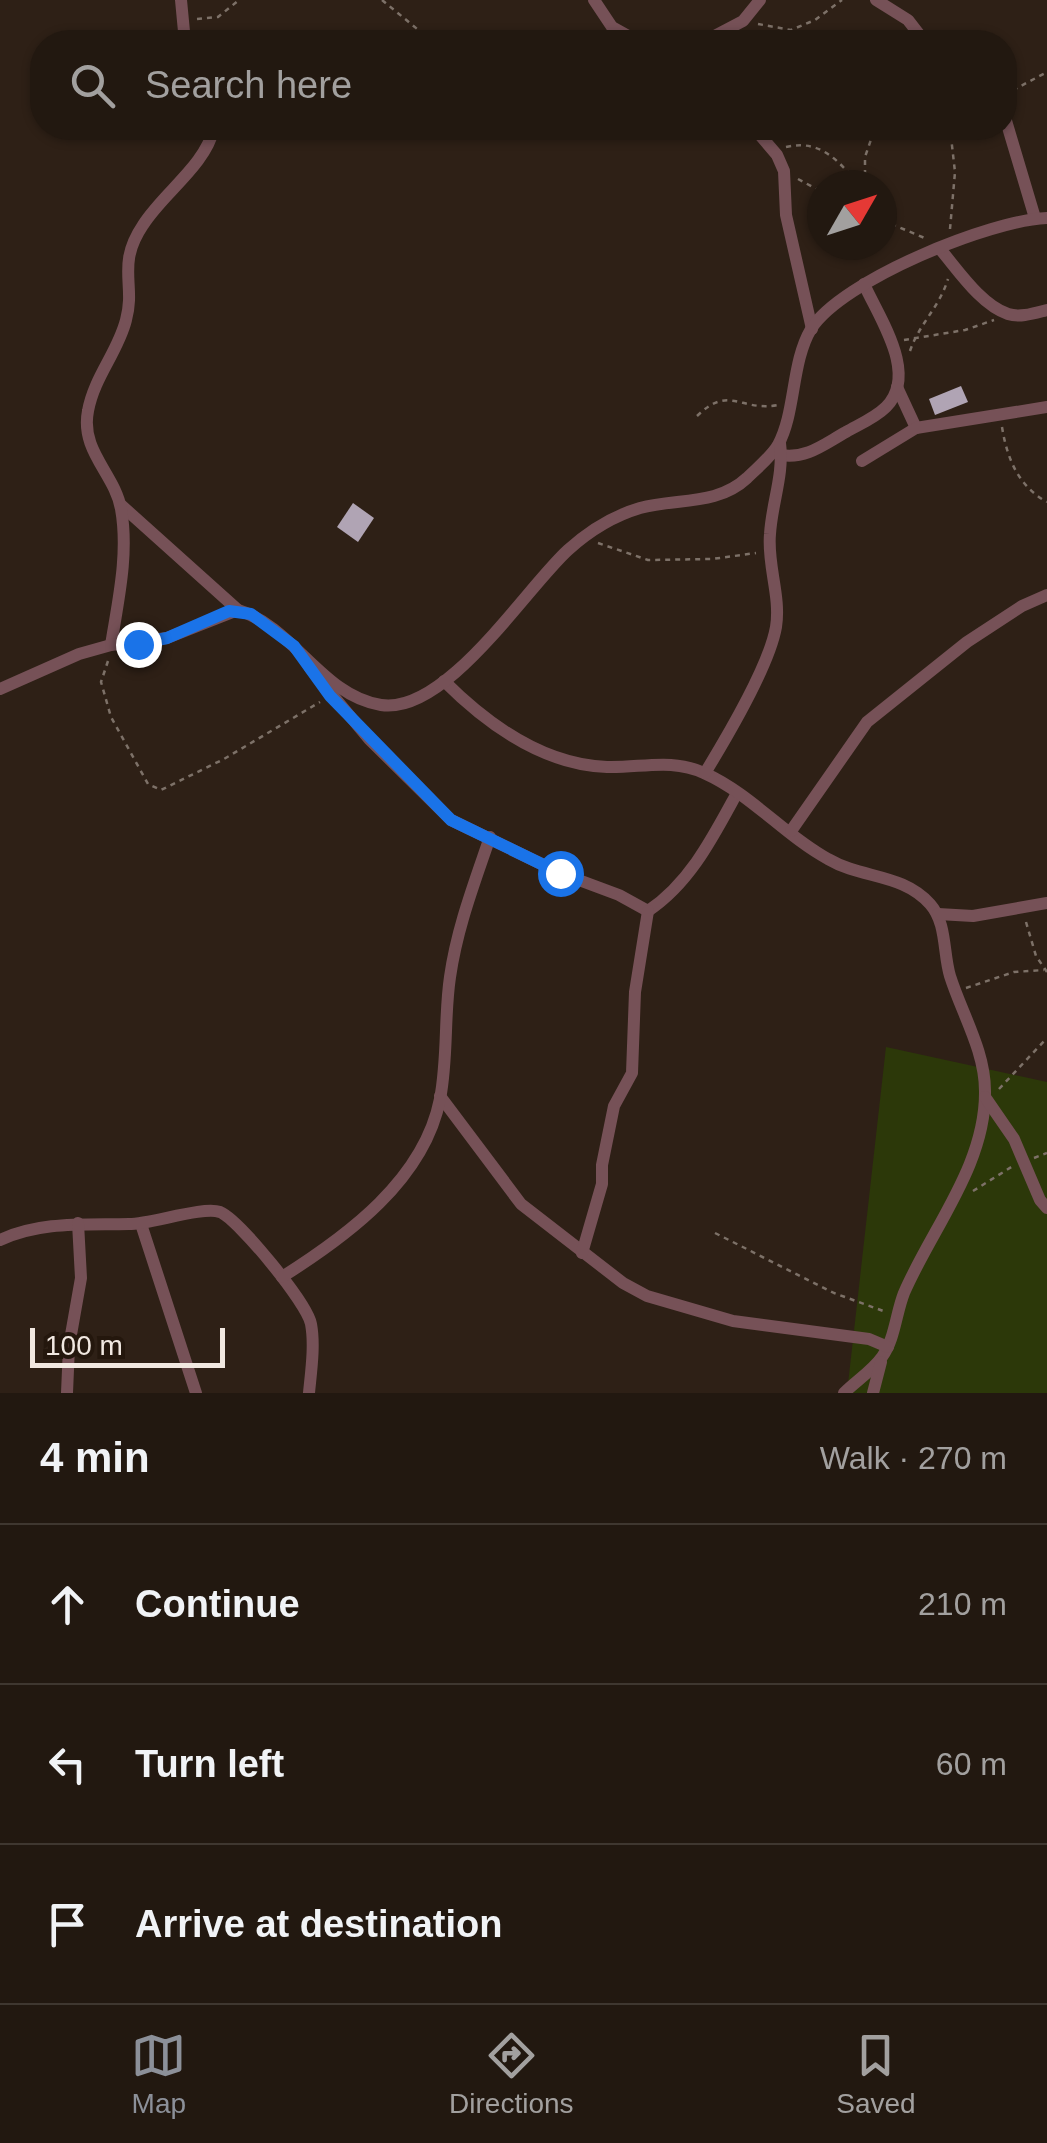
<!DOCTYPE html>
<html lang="en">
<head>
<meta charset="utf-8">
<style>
	:root { --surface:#221810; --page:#2e251e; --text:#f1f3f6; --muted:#a2a09f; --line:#3f3730; --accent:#8c9099 }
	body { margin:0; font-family:Arial,sans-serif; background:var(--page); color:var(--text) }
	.compass { position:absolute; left:807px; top:170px; width:90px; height:90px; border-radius:50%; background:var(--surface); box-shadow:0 2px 8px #0004; rotate:51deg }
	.scale { position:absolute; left:30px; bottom:25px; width:195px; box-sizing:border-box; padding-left:10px; border:5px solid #f1e8e1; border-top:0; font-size:28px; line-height:35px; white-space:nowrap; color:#f1e8e1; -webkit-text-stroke:8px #24170d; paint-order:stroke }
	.stop { position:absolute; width:30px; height:30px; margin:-22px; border:8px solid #1a73e8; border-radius:50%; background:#fff }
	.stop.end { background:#1a73e8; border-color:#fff; box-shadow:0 2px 10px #0008 }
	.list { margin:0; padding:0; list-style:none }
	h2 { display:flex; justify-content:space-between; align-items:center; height:130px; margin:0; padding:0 40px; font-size:42px }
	h2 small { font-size:32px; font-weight:400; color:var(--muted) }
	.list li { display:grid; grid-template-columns:65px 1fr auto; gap:30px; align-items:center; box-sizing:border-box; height:160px; padding:0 40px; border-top:2px solid var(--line) }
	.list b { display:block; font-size:38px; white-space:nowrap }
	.list em { font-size:32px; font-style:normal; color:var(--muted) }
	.icon { flex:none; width:55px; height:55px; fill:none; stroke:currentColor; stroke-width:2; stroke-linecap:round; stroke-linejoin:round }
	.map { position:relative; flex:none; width:1047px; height:1393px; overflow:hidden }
	.search { position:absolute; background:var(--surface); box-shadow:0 2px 8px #0004; left:30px; right:30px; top:30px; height:110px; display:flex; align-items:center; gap:25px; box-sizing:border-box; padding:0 35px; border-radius:40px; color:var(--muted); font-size:38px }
	.sheet { height:610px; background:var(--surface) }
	nav { display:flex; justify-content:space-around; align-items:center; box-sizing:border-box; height:140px; border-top:2px solid var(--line); background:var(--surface); font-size:28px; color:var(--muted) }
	nav a { display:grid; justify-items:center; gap:5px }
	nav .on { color:var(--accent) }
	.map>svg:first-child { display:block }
</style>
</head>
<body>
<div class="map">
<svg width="1047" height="1393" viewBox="0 0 1047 1393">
	<rect width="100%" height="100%" fill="#2e2016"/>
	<polygon fill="#2c3809" points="886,1047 1047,1082 1047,1393 847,1393"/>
	<g fill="#b0a4b4">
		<polygon points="961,386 968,402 935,415 929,399"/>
		<polygon points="353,503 374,518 358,542 337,527"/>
	</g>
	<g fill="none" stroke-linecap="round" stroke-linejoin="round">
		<g stroke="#7d7168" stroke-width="2.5" stroke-dasharray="5 5" stroke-linecap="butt">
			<polyline points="382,0 433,42"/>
			<polyline points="197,19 218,17 239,0"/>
			<polyline points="758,24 791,30 815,20 842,0"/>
			<polyline points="493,42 509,35 531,42"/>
			<polyline points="591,42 602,31"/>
			<polyline points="1004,95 1047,72"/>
			<path d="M786 147C820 139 838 160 859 185"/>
			<polyline points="798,179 822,192"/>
			<polyline points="865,185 865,157 875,128"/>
			<polyline points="882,220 927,239"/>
			<polyline points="950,229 955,172 950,128"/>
			<polyline points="904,340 965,330 994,320"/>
			<path d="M910 351C919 324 939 308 948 279"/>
			<path d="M697 416C730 384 739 412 778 405"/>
			<path d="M1002 427C1007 458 1018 486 1047 502"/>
			<polyline points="598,543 648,560 712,559 756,553"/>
			<polyline points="108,661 101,682 111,717 148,784 161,790 224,759 320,702"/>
			<polyline points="1026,922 1036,956 1047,972"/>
			<polyline points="966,988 1014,972 1044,970"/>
			<polyline points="999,1089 1047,1038"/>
			<polyline points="1034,1158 1047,1153"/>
			<polyline points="973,1191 1013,1166"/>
			<polyline points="715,1233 834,1293 886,1312"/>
		</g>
		<g stroke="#765157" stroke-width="12">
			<polyline points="181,0 185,42"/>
			<polyline points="594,0 612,27 639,42"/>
			<polyline points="876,0 908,20 925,42"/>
			<polyline points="703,42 743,21 760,0"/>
			<polyline points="1004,114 1035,218"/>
			<polyline points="754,128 777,155 784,171 786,215 812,329"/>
			<path d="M940 249C958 270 981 305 1008 314 1020 318 1035 313 1047 310"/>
			<polyline points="897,387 916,428"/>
			<path d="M781 455C807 459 824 444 846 432 858 425 875 418 886 407 919 374 879 318 864 284"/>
			<polyline points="862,461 916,428 1047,407"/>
			<polyline points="121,505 238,610"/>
			<path d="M111 645C118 601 129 554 121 509 115 474 80 451 88 411 94 377 118 352 126 320 136 284 116 265 143 225 164 192 205 166 214 128"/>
			<path d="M310 668 369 739 451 820 560 873 619 895 648 911C690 883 713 837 737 793"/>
			<path d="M444 681C487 724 543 765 607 767 641 768 672 758 704 773 751 794 784 835 828 859 862 879 902 873 930 904 947 923 943 953 950 976 962 1014 985 1051 985 1091 986 1165 932 1228 904 1293 896 1313 895 1339 882 1357 872 1371 856 1381 844 1393"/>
			<path d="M0 689 79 654 111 645 167 638 238 610C294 627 322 696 381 705 446 715 526 588 568 550 589 531 613 516 640 508 677 498 717 506 747 478 757 468 771 457 778 445 796 412 791 363 811 329 842 280 991 220 1047 218"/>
			<path d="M705 773C727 737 769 667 776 627 781 596 767 565 770 534 772 502 784 475 780 443"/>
			<polyline points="791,831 867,722 967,642 1022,606 1047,595"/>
			<polyline points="938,914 973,916 1047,903"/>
			<polyline points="440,1096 521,1204 623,1283 647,1296 733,1321 869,1339 888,1347"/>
			<polyline points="985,1097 1014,1139 1040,1200 1047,1208"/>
			<polyline points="141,1224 196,1393"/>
			<path d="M0 1240C41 1221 84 1225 129 1224 151 1224 203 1206 220 1212 239 1220 307 1303 311 1324 315 1345 311 1372 309 1393"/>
			<polyline points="582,1253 602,1184 602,1165 614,1106 632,1073 635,992 648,911"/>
			<path d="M282 1277C347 1236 424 1180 440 1099 448 1058 444 1017 450 977 457 928 474 884 490 837"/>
			<polyline points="67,1393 69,1346 81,1278 78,1223"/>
			<polyline points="873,1393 881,1362"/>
		</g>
	</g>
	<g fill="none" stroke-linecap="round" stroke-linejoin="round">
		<polyline stroke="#1a73e8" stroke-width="12" points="138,644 167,638 229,611 251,614 294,646 330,696 451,820 560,873"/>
	</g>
</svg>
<svg class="compass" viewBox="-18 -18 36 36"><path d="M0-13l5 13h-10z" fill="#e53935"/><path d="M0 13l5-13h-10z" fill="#a2a09f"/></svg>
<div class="scale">100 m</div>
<div class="stop" style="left:560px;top:873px"></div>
<div class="stop end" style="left:138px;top:644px"></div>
<div class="search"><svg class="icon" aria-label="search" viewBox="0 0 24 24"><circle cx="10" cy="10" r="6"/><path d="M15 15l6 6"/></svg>Search here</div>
</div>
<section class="sheet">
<h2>4 min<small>Walk · 270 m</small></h2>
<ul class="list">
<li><svg class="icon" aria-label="ahead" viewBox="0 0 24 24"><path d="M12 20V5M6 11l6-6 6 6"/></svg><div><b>Continue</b></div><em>210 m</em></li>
<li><svg class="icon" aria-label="left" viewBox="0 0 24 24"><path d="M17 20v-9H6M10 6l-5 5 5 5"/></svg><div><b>Turn left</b></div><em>60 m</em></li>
<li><svg class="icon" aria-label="arrive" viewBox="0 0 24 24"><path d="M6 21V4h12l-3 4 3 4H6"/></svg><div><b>Arrive at destination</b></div></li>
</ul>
</section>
<nav>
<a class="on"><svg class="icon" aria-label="map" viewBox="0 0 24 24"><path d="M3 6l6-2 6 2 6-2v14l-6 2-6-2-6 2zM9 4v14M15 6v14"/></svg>Map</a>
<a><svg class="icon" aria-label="directions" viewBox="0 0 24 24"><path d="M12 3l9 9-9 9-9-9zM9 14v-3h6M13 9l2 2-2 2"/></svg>Directions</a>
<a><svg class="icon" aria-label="saved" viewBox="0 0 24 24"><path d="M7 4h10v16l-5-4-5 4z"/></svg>Saved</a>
</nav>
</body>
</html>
